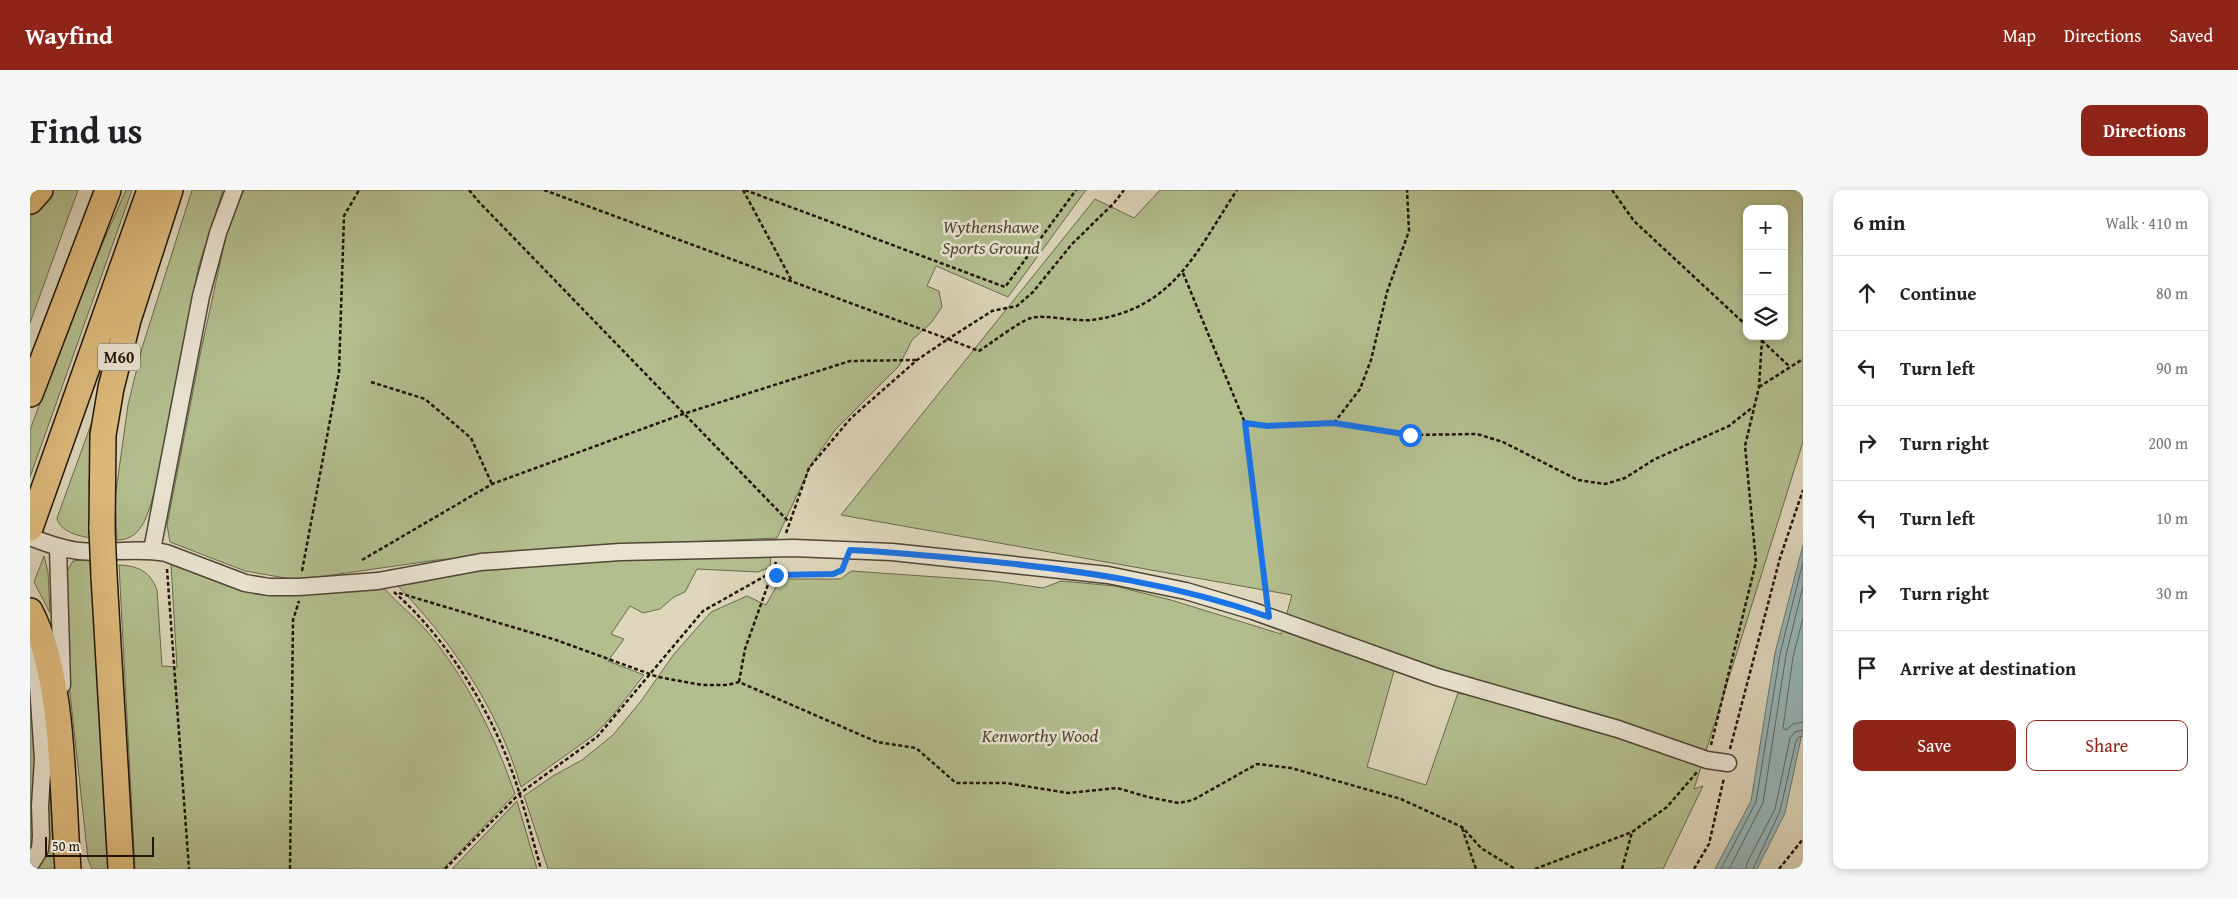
<!DOCTYPE html>
<html lang="en">
<head>
<meta charset="utf-8">
<style>
	:root { --surface:#fff; --page:#f6f6f6; --text:#202124; --muted:#757577; --line:#e0e0e0; --accent:#8f2418 }
	body { margin:0; font-family:"Gentium Book Plus",serif; background:var(--page); color:var(--text) }
	.controls { position:absolute; right:15px; top:15px; display:grid; overflow:hidden; border-radius:10px; box-shadow:0 2px 8px #0003 }
	.controls button { width:45px; height:45px; display:grid; place-items:center; padding:0; border:0; border-bottom:1px solid var(--line); background:var(--surface); color:var(--text); font:25px sans-serif }
	.scale { position:absolute; left:15px; bottom:12px; width:109px; box-sizing:border-box; padding-left:5px; border:2px solid #221407; border-top:0; font-size:14px; line-height:18px; white-space:nowrap; color:#221407; -webkit-text-stroke:4px #eae5d3; paint-order:stroke }
	.stop { position:absolute; width:15px; height:15px; margin:-11px; border:4px solid #1a73e8; border-radius:50%; background:#fff }
	.stop.end { background:#1a73e8; border-color:#fff; box-shadow:0 1px 5px #0008 }
	.list { margin:0; padding:0; list-style:none }
	h2 { display:flex; justify-content:space-between; align-items:center; height:65px; margin:0; padding:0 20px; font-size:21px }
	h2 small { font-size:16px; font-weight:400; color:var(--muted) }
	.list li { display:grid; grid-template-columns:32px 1fr auto; gap:15px; align-items:center; box-sizing:border-box; height:75px; padding:0 20px; border-top:1px solid var(--line) }
	.list b { display:block; font-size:19px; white-space:nowrap }
	.list em { font-size:16px; font-style:normal; color:var(--muted) }
	.actions { display:flex; gap:10px; padding:15px 20px }
	.actions a { flex:1; padding:11px 0; border:1px solid var(--accent); border-radius:10px; text-align:center; font-size:18px; color:var(--accent) }
	.actions .main { background:var(--accent); color:#fff }
	.icon { flex:none; width:28px; height:28px; fill:none; stroke:currentColor; stroke-width:2; stroke-linecap:round; stroke-linejoin:round }
	.map { position:relative; flex:none; width:1773px; height:679px; overflow:hidden; border-radius:10px }
	header { display:flex; align-items:center; gap:30px; box-sizing:border-box; height:70px; padding:0 25px; background:var(--accent); color:#fff }
	header strong { font-size:24px }
	nav { display:flex; gap:28px; margin-inline-start:auto; font-size:18px }
	.intro { display:flex; align-items:center; justify-content:space-between; box-sizing:border-box; height:120px; padding:0 30px }
	h1 { margin:0; font-size:35px }
	.button { padding:12px 22px; border-radius:10px; background:var(--accent); color:#fff; font-size:18px; font-weight:700 }
	main { display:flex; gap:30px; padding:0 30px }
	aside { flex:1; background:var(--surface); border-radius:10px; box-shadow:0 2px 8px #0003 }
	.map>svg:first-child { display:block }
</style>
</head>
<body>
<header>
<strong>Wayfind</strong>
<nav><a>Map</a><a>Directions</a><a>Saved</a></nav>
</header>
<div class="intro"><h1>Find us</h1><a class="button">Directions</a></div>
<main>
<div class="map">
<svg width="1773" height="679" viewBox="0 0 1773 679">
	<rect width="100%" height="100%" fill="#ded7bc"/>
	<filter id="stains"><feTurbulence type="fractalNoise" baseFrequency=".004" numOctaves="4"/><feColorMatrix values="0 0 0 0 .2 0 0 0 0 .09 0 0 0 0 .02 0 0 0 .5 -.17"/></filter>
	<radialGradient id="worn" r=".72"><stop offset=".6" stop-color="#630" stop-opacity="0"/><stop offset="1" stop-color="#630" stop-opacity=".3"/></radialGradient>
	<g fill="#b3be8f" stroke="#6a694b" fill-rule="evenodd">
		<polygon points="21,0 48,0 0,133 0,25"/>
		<polygon points="96,0 102,0 0,287 0,240 50,105"/>
		<path d="M162 0H193L169 75 126 296C119 318 115 350 87 350L85 308 98 215 112 158Z"/>
		<polygon points="214,0 1056,0 978,107 906,76 897,96 909,101 912,117 901,133 882,150 869,176 805,240 782,273 747,348 590,355 407,370 267,390 215,381 140,352 137,335 170,165 197,41"/>
		<path d="M1130 0H1773V252L1664 599 1673 596 1633 679H518L494 606 523 586 552 570 583 545 611 511 644 464 681 422 717 406 736 415 746 397 756 389H811L821 381 965 391 1013 398 1031 391 1085 396 1141 410 1251 444 1262 405 811 325 1065 9 1104 28ZM1717 19H1754V146H1717ZM1364 481 1444 506 1428 503 1396 595 1337 577Z"/>
		<path d="M63 229 59 292 61 348C49 346 30 342 27 328Z"/>
		<path d="M741 364 740 377 728 382 667 379 655 402 644 407 630 419 613 423 600 416 581 444 594 449 578 471 614 485 583 525 564 545 491 597C467 516 421 450 362 390L474 373Z"/>
		<polygon points="14,366 18,382 20,423 4,392"/>
		<polygon points="60,369 81,669 81,679 62,679 58,669 39,494 34,386 43,371"/>
		<path d="M143 373 160 378 165 384C184 382 200 400 218 402 261 407 306 397 348 391 362 409 381 423 396 440 436 487 465 546 485 604L413 679H105L89 375C108 376 120 381 127 400L132 476 147 477 141 374Z"/>
		<polygon points="0,473 8,625 0,668"/>
		<polygon points="16,513 31,679 5,679"/>
		<polygon points="487,611 507,679 422,679"/>
	</g>
	<polygon fill="#97b7bb" stroke="#687673" points="1773,355 1773,539 1755,623 1727,679 1685,679 1721,611 1745,463"/>
	<g fill="none" stroke-linecap="round" stroke-linejoin="round">
		<g stroke="#5c6661" stroke-width="1">
			<polyline points="1773,428 1763,467 1753,538 1756,540 1763,534 1773,532"/>
			<polyline points="1691,679 1726,612 1750,464 1773,372"/>
			<polyline points="1699,679 1733,613 1756,465 1773,396"/>
			<polyline points="1716,679 1717,673 1745,619 1760,548 1765,542 1773,540"/>
			<polyline points="1723,679 1750,621 1766,551 1769,547 1773,546"/>
		</g>
		<g stroke="#514534" stroke-width="19">
			<g id="minor">
				<path d="M0 347C16 353 31 359 49 361 78 364 107 357 136 363L215 393 239 397H269L348 391 451 372 590 362 764 358 862 362 1078 385 1156 401 1223 421 1407 487 1588 539 1677 570 1698 573"/>
				<polyline points="28,358 32,495"/>
				<polyline points="122,360 171,106 188,43 204,0"/>
				<polyline points="0,458 7,480 13,569 10,616 11,646 10,659 0,675"/>
			</g>
		</g>
		<g stroke="#221407" stroke-width="28">
			<g id="highway">
				<polyline points="0,11 10,0"/>
				<polyline points="0,204 78,0"/>
				<polyline points="0,338 120,0"/>
				<polyline points="72,339 73,245 81,198 98,130 140,0"/>
				<polyline points="74,386 91,679"/>
				<path d="M0 421C35 487 32 604 38 679"/>
			</g>
		</g>
		<g stroke="#221407" stroke-width="2.5" stroke-dasharray="4 2.5" stroke-linecap="butt">
			<polyline points="439,0 449,12 759,332"/>
			<polyline points="514,0 918,149 962,121 987,116 1003,102 1042,54 1084,13 1094,0"/>
			<polyline points="713,0 762,91"/>
			<polyline points="715,0 975,97 1046,0"/>
			<polyline points="1582,0 1604,31 1717,136"/>
			<polyline points="1153,83 1215,233 1237,410"/>
			<polyline points="1727,146 1760,177"/>
			<polyline points="341,192 395,209 441,248 462,294"/>
			<polyline points="1729,197 1773,169"/>
			<polyline points="1215,233 1237,236 1304,233 1380,245 1447,244 1473,252 1548,290 1575,294 1595,288 1625,269 1699,236 1723,217"/>
			<polyline points="1304,233 1330,199 1341,170 1357,102 1379,41 1377,0"/>
			<path d="M756 343 779 278 821 228 887 170 918 149 949 161C960 154 990 131 1001 128 1014 124 1046 132 1062 130 1144 119 1166 62 1207 0"/>
			<polyline points="332,370 462,294 653,224 820,171 886,170"/>
			<polyline points="137,379 159,679"/>
			<polyline points="272,381 309,182 314,26 329,0"/>
			<path d="M364 402C414 446 455 511 479 573 492 607 501 644 511 679"/>
			<polyline points="369,403 526,450 628,487 672,495 697,495 709,492 847,552 886,558 926,593 976,593 1038,603 1087,598 1118,607 1149,613 1163,610 1227,574 1261,578 1371,609 1432,637 1451,658 1485,679"/>
			<polyline points="709,492 715,459 746,372"/>
			<polyline points="1681,555 1726,372 1715,256 1729,197 1732,150"/>
			<polyline points="1700,559 1750,368 1773,300"/>
			<polyline points="1432,638 1446,679"/>
			<polyline points="260,679 263,430 269,411"/>
			<polyline points="415,679 489,604 567,547 673,421 744,381 746,385 803,384 812,380 815,374"/>
			<polyline points="1505,679 1602,642 1637,617 1667,582"/>
			<polyline points="1592,679 1602,642"/>
			<polyline points="1664,679 1679,654 1694,588"/>
			<polyline points="1749,679 1773,649"/>
		</g>
		<use href="#minor" stroke="#eae5d3" stroke-width="16"/>
		<use href="#highway" stroke="#dfbc7e" stroke-width="25"/>
		<g stroke="#221407" stroke-width="28" stroke-linecap="butt">
			<polyline id="highway-bridge" points="72,339 74,386"/>
		</g>
		<use href="#highway-bridge" stroke="#dfbc7e" stroke-width="25"/>
	</g>
	<g fill="none" stroke-linecap="round" stroke-linejoin="round">
		<path stroke="#1a73e8" stroke-width="6" d="M746 385 803 384 812 380 820 360C866 362 911 367 957 371 1055 381 1146 394 1239 427L1215 233 1237 236 1304 233 1380 245"/>
	</g>
	<g text-anchor="middle" stroke-width="5" stroke-linejoin="round" paint-order="stroke">
		<rect fill="#eae5d3" stroke="#5e5344" stroke-width="1" x="68" y="153.5" width="42" height="27" rx="4"/>
		<g font-size="16" font-weight="bold" fill="#221407">
			<text x="89" y="173">M60</text>
		</g>
		<g font-size="18" font-style="italic" fill="#4e4730" stroke="#eae5d3">
			<text x="961" y="43">Wythenshawe<tspan x="961" dy="21">Sports Ground</tspan></text>
			<text x="1010" y="552">Kenworthy Wood</text>
		</g>
	</g>
	<rect width="100%" height="100%" filter="url(#stains)"/>
	<rect width="100%" height="100%" fill="url(#worn)"/>
</svg>
<div class="controls">
<button>+</button>
<button>−</button>
<button><svg class="icon" aria-label="layers" viewBox="0 0 24 24"><path d="M12 4l9 5-9 5-9-5zM3 14l9 5 9-5"/></svg></button>
</div>
<div class="scale">50 m</div>
<div class="stop" style="left:1380px;top:245px"></div>
<div class="stop end" style="left:746px;top:385px"></div>
</div>
<aside>
<h2>6 min<small>Walk · 410 m</small></h2>
<ul class="list">
<li><svg class="icon" aria-label="ahead" viewBox="0 0 24 24"><path d="M12 20V5M6 11l6-6 6 6"/></svg><div><b>Continue</b></div><em>80 m</em></li>
<li><svg class="icon" aria-label="left" viewBox="0 0 24 24"><path d="M17 20v-9H6M10 6l-5 5 5 5"/></svg><div><b>Turn left</b></div><em>90 m</em></li>
<li><svg class="icon" aria-label="right" viewBox="0 0 24 24"><path d="M7 20v-9h11M14 6l5 5-5 5"/></svg><div><b>Turn right</b></div><em>200 m</em></li>
<li><svg class="icon" aria-label="left" viewBox="0 0 24 24"><path d="M17 20v-9H6M10 6l-5 5 5 5"/></svg><div><b>Turn left</b></div><em>10 m</em></li>
<li><svg class="icon" aria-label="right" viewBox="0 0 24 24"><path d="M7 20v-9h11M14 6l5 5-5 5"/></svg><div><b>Turn right</b></div><em>30 m</em></li>
<li><svg class="icon" aria-label="arrive" viewBox="0 0 24 24"><path d="M6 21V4h12l-3 4 3 4H6"/></svg><div><b>Arrive at destination</b></div></li>
</ul>
<div class="actions"><a class="main">Save</a><a>Share</a></div>
</aside>
</main>
</body>
</html>
